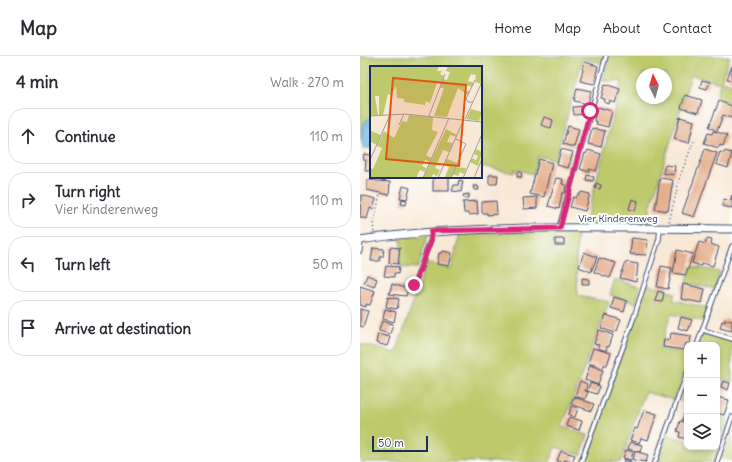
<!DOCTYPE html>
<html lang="en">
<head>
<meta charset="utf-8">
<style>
	:root { --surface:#fff; --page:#f2f2f3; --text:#2b2b33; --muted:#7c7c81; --line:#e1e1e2 }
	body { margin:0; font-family:Delius,sans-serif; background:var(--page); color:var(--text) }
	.controls { position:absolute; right:12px; bottom:12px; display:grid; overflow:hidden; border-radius:8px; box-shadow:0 2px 6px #0003 }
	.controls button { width:36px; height:36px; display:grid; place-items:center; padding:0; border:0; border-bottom:1px solid var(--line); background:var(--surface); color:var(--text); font:20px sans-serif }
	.compass { position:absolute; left:276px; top:12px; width:36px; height:36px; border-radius:50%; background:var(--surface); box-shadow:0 2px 6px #0003; rotate:355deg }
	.scale { position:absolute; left:12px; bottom:10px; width:56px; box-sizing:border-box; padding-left:4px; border:2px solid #1b2f5e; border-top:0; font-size:11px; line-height:14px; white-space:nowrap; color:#1b2f5e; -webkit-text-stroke:3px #fff; paint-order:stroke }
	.stop { position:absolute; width:12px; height:12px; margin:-9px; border:3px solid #db2777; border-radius:50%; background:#fff }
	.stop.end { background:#db2777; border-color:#fff; box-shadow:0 1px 4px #0008 }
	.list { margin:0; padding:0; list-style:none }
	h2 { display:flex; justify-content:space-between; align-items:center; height:52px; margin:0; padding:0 16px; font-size:17px }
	h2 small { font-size:13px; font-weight:400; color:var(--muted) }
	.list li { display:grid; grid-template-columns:26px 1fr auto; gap:12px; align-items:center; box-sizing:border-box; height:56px; margin:0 8px 8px; padding:0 8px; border:1px solid var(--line); border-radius:16px }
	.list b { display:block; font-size:15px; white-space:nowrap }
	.list p { margin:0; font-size:13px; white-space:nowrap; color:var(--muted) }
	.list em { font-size:13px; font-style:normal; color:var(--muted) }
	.icon { flex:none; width:22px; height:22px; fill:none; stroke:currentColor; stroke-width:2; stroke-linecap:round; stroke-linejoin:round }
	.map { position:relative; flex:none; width:372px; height:406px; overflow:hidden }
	header { display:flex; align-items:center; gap:24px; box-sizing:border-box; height:56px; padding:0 20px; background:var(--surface); border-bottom:1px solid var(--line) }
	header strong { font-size:19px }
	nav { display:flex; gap:22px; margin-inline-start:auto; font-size:14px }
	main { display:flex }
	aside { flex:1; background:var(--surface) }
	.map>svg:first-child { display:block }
</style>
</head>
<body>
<header>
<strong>Map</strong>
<nav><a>Home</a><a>Map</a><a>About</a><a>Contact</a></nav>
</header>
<main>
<aside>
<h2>4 min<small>Walk · 270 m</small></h2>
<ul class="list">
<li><svg class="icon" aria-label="ahead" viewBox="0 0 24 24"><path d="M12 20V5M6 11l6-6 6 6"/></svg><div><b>Continue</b></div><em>110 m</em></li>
<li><svg class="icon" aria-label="right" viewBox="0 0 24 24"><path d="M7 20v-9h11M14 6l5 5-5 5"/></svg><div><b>Turn right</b><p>Vier Kinderenweg</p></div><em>110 m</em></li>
<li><svg class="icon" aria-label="left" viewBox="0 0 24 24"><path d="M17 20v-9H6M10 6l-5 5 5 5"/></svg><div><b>Turn left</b></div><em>50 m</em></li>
<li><svg class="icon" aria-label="arrive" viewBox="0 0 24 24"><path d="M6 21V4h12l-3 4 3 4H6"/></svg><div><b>Arrive at destination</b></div></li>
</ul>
</aside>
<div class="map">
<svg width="372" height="406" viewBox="0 0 372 406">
	<rect width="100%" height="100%" fill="#fff"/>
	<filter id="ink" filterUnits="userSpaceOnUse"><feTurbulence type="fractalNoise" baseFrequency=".025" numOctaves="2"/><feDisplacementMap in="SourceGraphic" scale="8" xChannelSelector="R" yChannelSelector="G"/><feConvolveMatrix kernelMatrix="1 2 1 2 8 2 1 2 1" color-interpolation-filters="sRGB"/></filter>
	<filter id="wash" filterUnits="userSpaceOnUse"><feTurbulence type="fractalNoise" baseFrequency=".012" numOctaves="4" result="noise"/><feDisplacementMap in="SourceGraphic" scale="16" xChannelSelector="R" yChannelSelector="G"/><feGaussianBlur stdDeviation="0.9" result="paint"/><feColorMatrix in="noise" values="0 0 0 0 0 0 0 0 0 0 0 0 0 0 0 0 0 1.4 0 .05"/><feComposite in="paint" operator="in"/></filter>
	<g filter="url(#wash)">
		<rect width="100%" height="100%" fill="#f8e8d6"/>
		<g fill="#bdc96b" stroke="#6c7c64" fill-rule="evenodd">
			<polygon points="0,0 245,0 243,7 223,3 195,104 178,100 173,118 155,113 154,117 121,110 121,11 11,11 11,60 3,68 1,83"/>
			<path d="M249 0H370L361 25 372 28V47L356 43 360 27 331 19 290 152V168H225L262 25H243ZM282 18H306V42H282Z"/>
			<polygon points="217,176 216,210 218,240 249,246 202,371 228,379 221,399 195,391 190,406 0,406 0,288 36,297 66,207 91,213 100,177"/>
			<polygon points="68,179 58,212 40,211 41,181"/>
			<polygon points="331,210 360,216 355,233 326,227"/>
			<polygon points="255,223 280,231 276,247 250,239"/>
			<polygon points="287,229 315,237 313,244 348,252 343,265 311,258 300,293 327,296 327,311 314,344 285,336 261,406 223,406"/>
			<polygon points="344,277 372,285 372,326 357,322 357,289 339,289"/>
			<polygon points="324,330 327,331 327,348 321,345"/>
			<polygon points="357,359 369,363 365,376 357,374"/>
			<polygon points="371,371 372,371 372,405 360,401"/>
			<polygon points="307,379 327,385 327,391 348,391 359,394 355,406 297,406"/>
		</g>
		<path fill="#6eb5e5" stroke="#4472a2" d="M11 60V92H3C0 80 1 68 11 60Z"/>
		<g id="blocks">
			<g fill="#e5af8d">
				<polygon points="225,6 238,10 234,28 220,25"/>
				<polygon points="372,10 372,24 367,23"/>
				<polygon points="342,24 350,26 347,33 340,31"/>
				<polygon points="245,28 260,33 255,47 250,45 249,48 244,46 245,43 241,42"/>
				<polygon points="217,32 231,35 228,48 214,45"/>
				<polygon points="325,39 342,44 338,57 321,52"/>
				<polygon points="359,45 372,50 372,61 371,62 363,59 357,75 349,71"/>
				<polygon points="226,50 227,58 214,59 213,51"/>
				<polygon points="238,51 252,55 248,71 236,68 237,66 234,65 236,54 237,55"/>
				<polygon points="184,61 193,64 191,72 181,69"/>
				<polygon points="320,61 334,65 329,87 314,83"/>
				<polygon points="208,70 219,73 214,91 203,88"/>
				<polygon points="232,72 245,75 241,91 228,88"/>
				<polygon points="353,75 367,79 363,90 360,89 358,92 344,87 348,77 352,78"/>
				<polygon points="201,93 213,96 208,112 197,109"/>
				<polygon points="345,93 357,97 334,161 322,157"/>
				<polygon points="228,94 241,98 236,115 229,113 229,116 220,113 225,97 226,98"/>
				<polygon points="365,95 372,97 368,112 356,108 360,96 364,97"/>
				<polygon points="4,98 11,99 11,115 5,115 6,104 3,104"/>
				<polygon points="179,103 192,107 184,141 170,138"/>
				<polygon points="305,109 315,110 314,119 303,117"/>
				<polygon points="157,116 161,116 162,121 157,121"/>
				<polygon points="129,119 138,119 137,128 129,128"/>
				<polygon points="227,119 234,121 233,125 226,124"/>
				<rect x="73" y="121" width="16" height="14"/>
				<polygon points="196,122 203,123 202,128 206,129 205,137 202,137 199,153 188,150"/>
				<polygon points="300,122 313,124 308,155 295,153"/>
				<polygon points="7,124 30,126 29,139 7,134"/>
				<polygon points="99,124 103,125 101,136 92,135 94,129 98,129"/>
				<polygon points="236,127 241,129 240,133 235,132"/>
				<polygon points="43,130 50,132 47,143 40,142"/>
				<polygon points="113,130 118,130 119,134 114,134"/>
				<polygon points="221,136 230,138 225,155 210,151 213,141 216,142 218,138 220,139"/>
				<polygon points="109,138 109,142 104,142 103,139"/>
				<polygon points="1,139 16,143 13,153 10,152 7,163 0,161"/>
				<polygon points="372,139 372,152 362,150 364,143 370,145"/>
				<polygon points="177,141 177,152 164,153 163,142"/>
				<polygon points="42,143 47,144 46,149 41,148"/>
				<polygon points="272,143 278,145 275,155 269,153"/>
				<polygon points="117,145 118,158 108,159 108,157 104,157 103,146"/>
				<polygon points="136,145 137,158 127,159 127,157 122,157 122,146"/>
				<polygon points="272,182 288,184 286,199 270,198"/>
				<rect x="195" y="183" width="9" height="6"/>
				<polygon points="347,183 352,184 351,188 359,191 353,210 342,207 341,210 332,207 339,186 345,188"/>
				<polygon points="30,191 40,192 38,208 29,207"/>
				<polygon points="13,192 24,193 23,201 20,201 20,205 11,205"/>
				<polygon points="317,194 333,198 326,219 313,217"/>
				<polygon points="83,195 92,197 89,210 77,208 79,197 82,197"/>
				<polygon points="224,196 237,201 231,216 219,211"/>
				<polygon points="239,202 256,207 250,222 234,216"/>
				<polygon points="266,206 278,208 276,226 260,222"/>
				<polygon points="26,210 39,211 38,218 34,217 34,221 24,220"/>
				<polygon points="301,210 312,212 308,233 297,231"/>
				<polygon points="7,219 17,223 14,231 4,227"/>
				<polygon points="222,222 229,223 229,228 222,228"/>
				<polygon points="32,228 48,233 46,240 29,238"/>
				<polygon points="323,228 345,233 342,247 321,243"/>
				<polygon points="0,230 15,235 10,249 6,248 6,251 0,249"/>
				<polygon points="298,235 304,237 302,246 295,245"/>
				<polygon points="28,241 39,243 37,253 26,251"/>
				<polygon points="254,241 267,245 264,256 251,252"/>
				<polygon points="0,253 8,255 3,271 0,270"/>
				<polygon points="25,253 36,256 34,266 23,263"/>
				<polygon points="246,259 261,264 257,275 255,274 254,277 241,272"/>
				<polygon points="321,261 332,264 328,275 318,272"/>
				<polygon points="365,263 372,265 372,275 360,272 362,265 365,266"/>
				<polygon points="22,265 33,268 30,278 19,275"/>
				<polygon points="239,274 253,279 249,291 247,290 246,295 238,292 239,289 234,288"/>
				<polygon points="311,277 331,280 330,287 326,287 324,294 303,291 304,283 310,284"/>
				<polygon points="18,278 30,281 27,290 16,287"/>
				<polygon points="233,292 251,297 247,309 244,309 243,312 228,307"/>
				<polygon points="230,309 243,314 238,329 225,324"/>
				<polygon points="220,325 227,328 225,335 228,336 225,343 215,340"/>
				<polygon points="363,325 370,327 368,334 361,331"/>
				<polygon points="230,327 240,330 237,338 227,335"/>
				<polygon points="214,341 234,348 231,355 211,348"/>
				<polygon points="357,341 369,344 364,359 357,357"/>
				<polygon points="211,350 218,352 215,361 209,359"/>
				<polygon points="327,351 327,365 322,364"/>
				<polygon points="284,354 297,358 288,384 281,382 279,387 270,384 275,372 277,373"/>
				<polygon points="209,361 222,365 219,374 206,370"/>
				<polygon points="320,365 327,367 327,383 319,381 320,376 317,375"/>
				<polygon points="270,386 282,389 280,396 268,393"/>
				<polygon points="266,394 273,396 271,404 263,402"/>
				<polygon points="201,395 215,399 212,406 204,404 204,406 197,405"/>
				<polygon points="275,395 288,399 286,406 273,404"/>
				<polygon points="264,403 272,406 263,406"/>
			</g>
		</g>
	</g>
	<g filter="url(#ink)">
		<use href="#blocks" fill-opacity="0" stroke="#3c4b70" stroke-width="1"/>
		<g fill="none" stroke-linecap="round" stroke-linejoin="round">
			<g stroke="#3c4b70" stroke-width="5.5">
				<g id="service">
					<polyline points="199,172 246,0"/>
					<polyline points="0,195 1,184"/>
					<polyline points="54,229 71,183 71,176"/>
					<polyline points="343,274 372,283"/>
					<polyline points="337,289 372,190"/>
					<polyline points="221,406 273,264 299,183 300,172"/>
					<polyline points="295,406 327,317"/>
					<polyline points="357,406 372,361"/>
				</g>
			</g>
			<g stroke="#3c4b70" stroke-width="9">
				<path id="minor" d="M0 184C56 175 109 174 166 172 235 171 303 172 372 173"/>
			</g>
			<g stroke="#3c4b70" stroke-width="1.5" stroke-dasharray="1 3" stroke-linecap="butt">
				<polyline points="309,166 320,120 335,82"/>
				<polyline points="14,176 13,169 20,138"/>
			</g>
			<use href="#service" stroke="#fff" stroke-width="3.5"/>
			<use href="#minor" stroke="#fff" stroke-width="7"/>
		</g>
	</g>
	<g fill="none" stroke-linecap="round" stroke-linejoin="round" filter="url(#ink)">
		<polyline stroke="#db2777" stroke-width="5" points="54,229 71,184 71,175 200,172 230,55"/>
	</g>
	<g text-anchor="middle" stroke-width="4" stroke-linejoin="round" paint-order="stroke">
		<g font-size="10" fill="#1b2f5e" stroke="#fff">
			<text x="258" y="166">Vier Kinderenweg</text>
		</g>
	</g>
	<g transform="translate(10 10)">
		<rect width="112" height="112" fill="#f8e8d6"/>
		<path d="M0 0H69L67 5H72L70 8 74 10 71 18 67 17 60 37 56 35 55 39 34 36V33L27 32 26 20 21 29 18 28 13 49H9V30H5L8 49 0 50ZM78 0H112V15L111 18 105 16 106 9 101 8 98 15 104 17 102 21 96 19 94 23 100 26 98 29 88 22 77 51 64 50 74 22H70L73 13 77 14 80 6 76 5ZM101 43 112 46 109 55 96 53ZM39 49 63 51 62 64 68 66 56 89 61 92 60 96 55 94 52 100 56 102 55 106 50 104 46 112H0V102L3 103 12 82 7 80 14 65 24 72 32 55 37 56ZM76 63 87 69 86 71 80 69 77 76 83 77 79 86 73 84 65 102 70 104 67 110 63 108 61 112H53ZM1 65 11 69 7 79 1 76 0 78ZM106 83 112 86 108 100 100 96 102 92 106 94 108 90 104 88ZM77 93 87 97 85 101 96 102 94 108 90 106 88 110 83 108 81 112 75 111 79 101 74 99Z" fill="#bdc96b"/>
		<path fill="none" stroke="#a09ea6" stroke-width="1" d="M103 36H98L96 33 105 14M0 50 35 48 112 56M59 50 75 8M95 53 112 16M29 59 34 48M0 94 20 49M53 112 79 52M68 112 94 53M81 112 96 78 86 73M93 112 112 68M104 112 112 93"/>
		<path fill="#de5710" fill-opacity="0.15" stroke="#de5710" stroke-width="2" d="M23 12 96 19 89 100 16 93Z"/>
		<rect width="112" height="112" fill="none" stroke="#1b2f5e" stroke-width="2"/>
	</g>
</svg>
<div class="controls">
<button>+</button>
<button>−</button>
<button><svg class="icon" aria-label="layers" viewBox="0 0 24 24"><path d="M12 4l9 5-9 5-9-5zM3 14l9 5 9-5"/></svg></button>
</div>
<svg class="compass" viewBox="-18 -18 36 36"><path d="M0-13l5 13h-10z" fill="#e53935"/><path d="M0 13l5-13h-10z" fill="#7c7c81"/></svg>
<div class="scale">50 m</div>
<div class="stop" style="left:230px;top:55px"></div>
<div class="stop end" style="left:54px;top:229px"></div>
</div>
</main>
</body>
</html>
